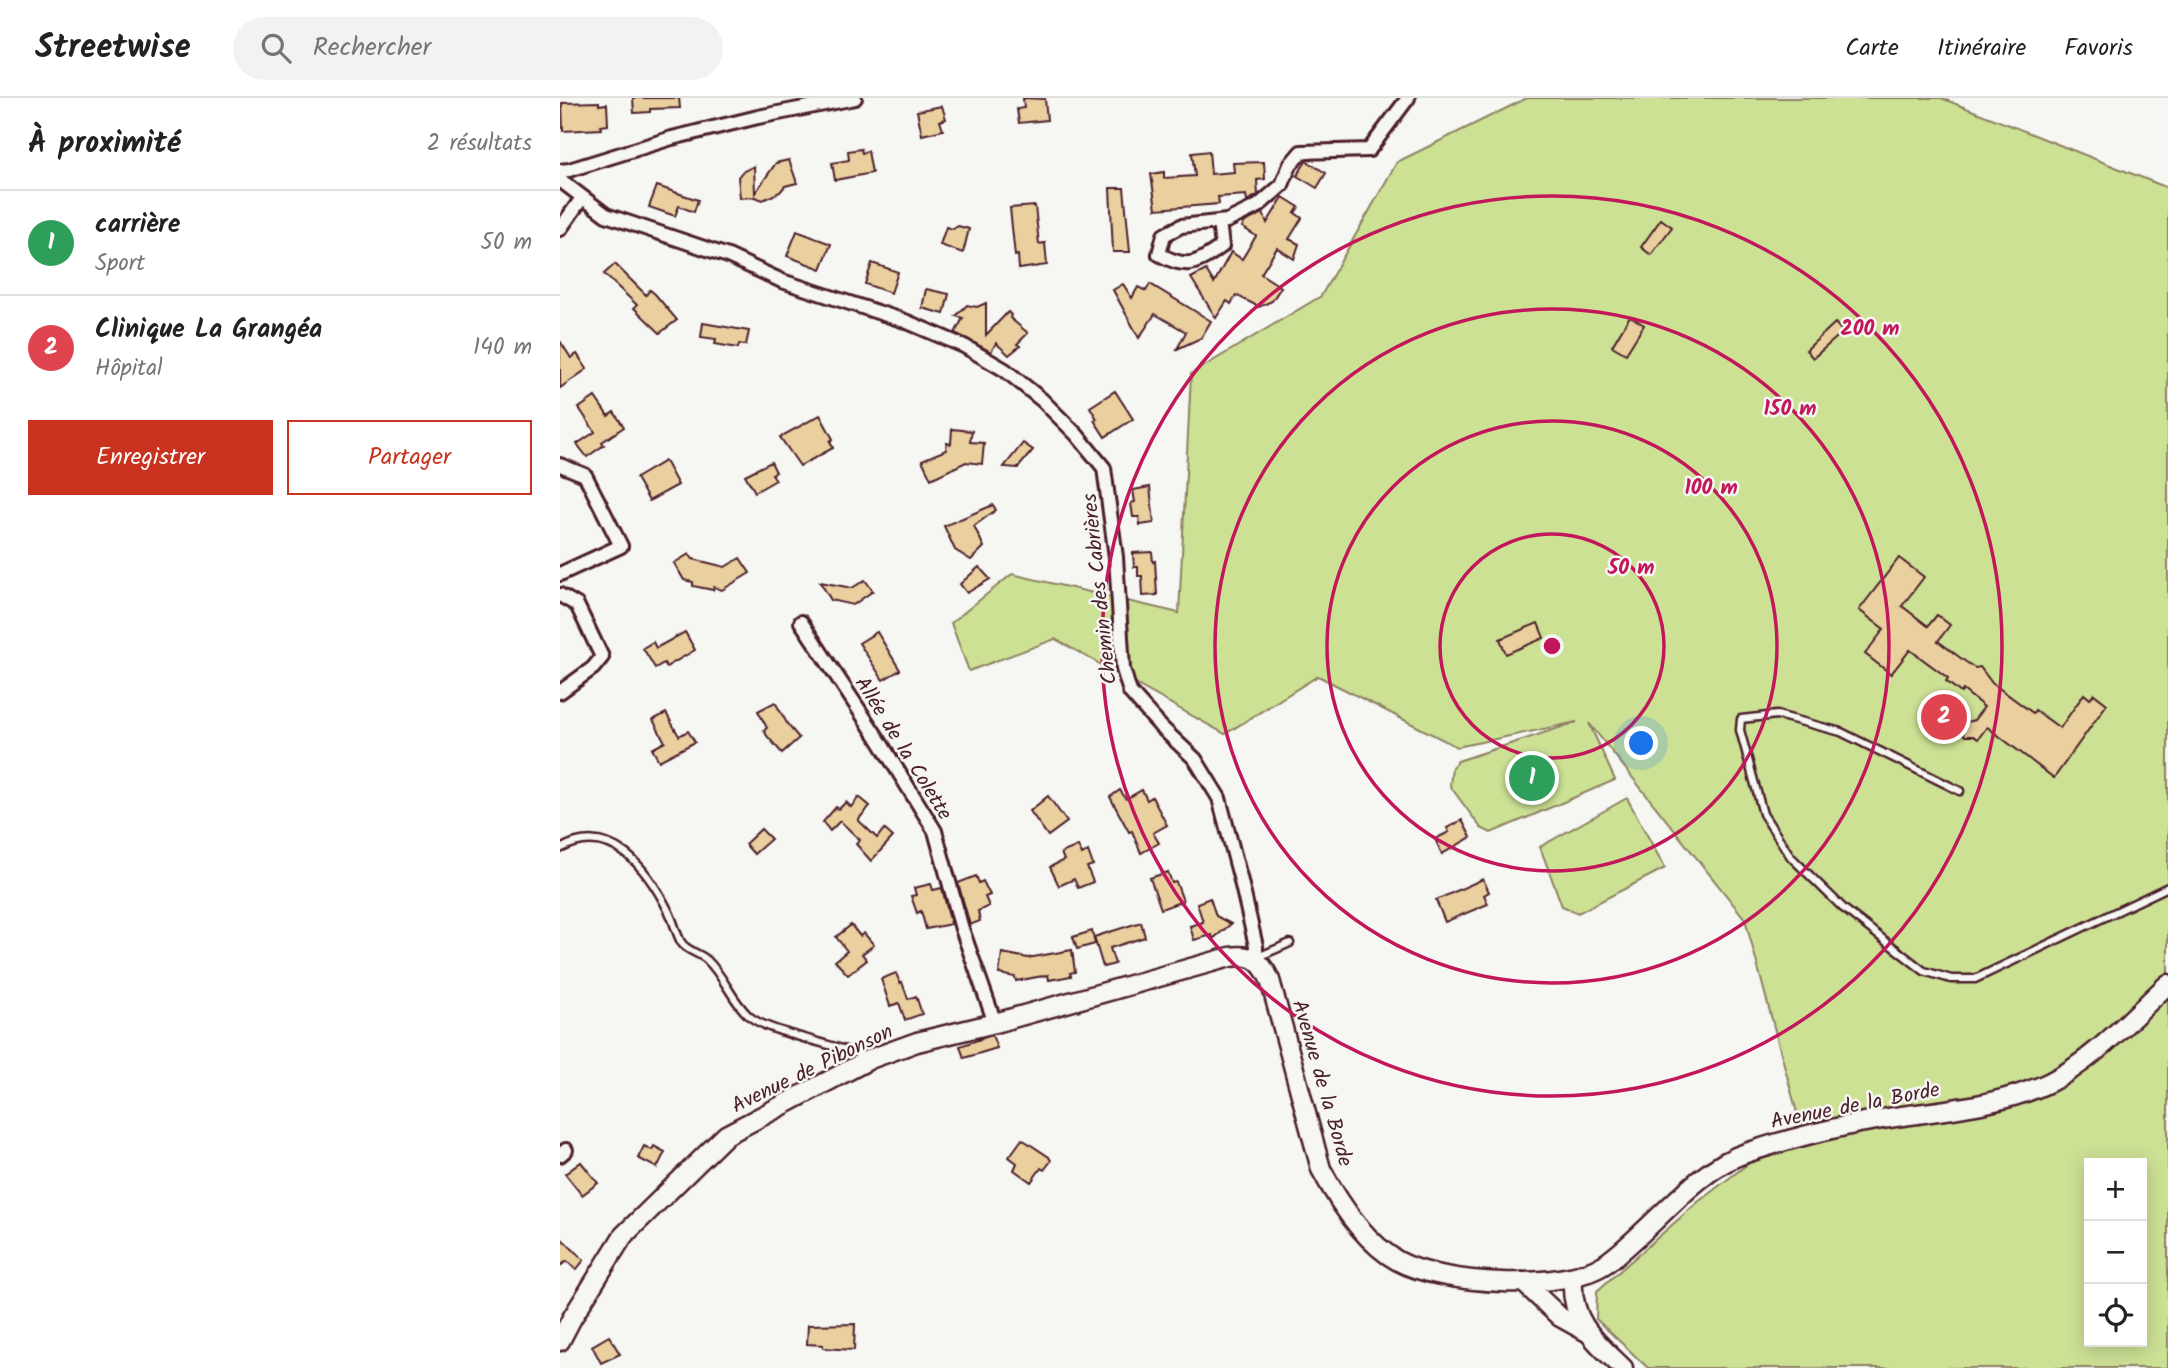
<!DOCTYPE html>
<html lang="fr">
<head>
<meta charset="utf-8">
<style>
	:root { --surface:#fff; --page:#f2f2f2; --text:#222; --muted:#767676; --line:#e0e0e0; --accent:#c8321e }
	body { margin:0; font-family:Kalam,sans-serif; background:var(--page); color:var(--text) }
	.controls { position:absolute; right:21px; bottom:21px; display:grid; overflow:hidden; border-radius:0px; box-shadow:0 4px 18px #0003 }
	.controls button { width:63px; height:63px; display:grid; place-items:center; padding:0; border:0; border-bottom:2px solid var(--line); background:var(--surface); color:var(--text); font:35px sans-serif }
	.you { position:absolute; left:1082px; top:646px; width:24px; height:24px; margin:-18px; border:5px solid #fff; border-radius:50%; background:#1a73e8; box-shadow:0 0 0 10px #1a73e833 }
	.badge { display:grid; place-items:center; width:46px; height:46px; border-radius:50%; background:var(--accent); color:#fff; font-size:23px; font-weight:700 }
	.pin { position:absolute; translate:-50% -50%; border:4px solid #fff; box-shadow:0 2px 7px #0006 }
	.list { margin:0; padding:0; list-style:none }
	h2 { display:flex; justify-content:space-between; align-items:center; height:91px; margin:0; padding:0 28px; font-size:30px }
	h2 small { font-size:23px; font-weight:400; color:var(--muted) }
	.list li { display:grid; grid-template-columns:46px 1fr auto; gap:21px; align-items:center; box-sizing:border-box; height:105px; padding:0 28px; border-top:2px solid var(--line) }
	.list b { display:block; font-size:26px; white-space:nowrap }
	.list p { margin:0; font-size:23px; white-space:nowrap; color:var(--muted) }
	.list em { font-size:23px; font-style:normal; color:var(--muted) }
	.actions { display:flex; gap:14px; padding:21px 28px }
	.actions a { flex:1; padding:16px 0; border:2px solid var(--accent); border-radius:0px; text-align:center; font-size:24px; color:var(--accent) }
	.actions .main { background:var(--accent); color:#fff }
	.icon { flex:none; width:38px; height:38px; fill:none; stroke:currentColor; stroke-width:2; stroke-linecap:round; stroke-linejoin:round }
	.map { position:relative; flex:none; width:1608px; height:1270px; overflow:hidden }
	header { display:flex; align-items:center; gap:42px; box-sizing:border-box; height:98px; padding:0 35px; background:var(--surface); border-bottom:2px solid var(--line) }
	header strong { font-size:33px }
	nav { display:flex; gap:38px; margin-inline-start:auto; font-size:24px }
	.search { width:490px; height:63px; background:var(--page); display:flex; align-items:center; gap:18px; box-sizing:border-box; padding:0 24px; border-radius:38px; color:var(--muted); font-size:26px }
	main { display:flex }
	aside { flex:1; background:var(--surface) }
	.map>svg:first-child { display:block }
</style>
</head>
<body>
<header>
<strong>Streetwise</strong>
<div class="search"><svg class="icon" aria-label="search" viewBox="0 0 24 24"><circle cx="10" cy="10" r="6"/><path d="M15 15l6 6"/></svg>Rechercher</div>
<nav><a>Carte</a><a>Itinéraire</a><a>Favoris</a></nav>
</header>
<main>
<aside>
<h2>À proximité<small>2 résultats</small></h2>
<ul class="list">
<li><span class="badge" style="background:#2e9e5b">1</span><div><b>carrière</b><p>Sport</p></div><em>50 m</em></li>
<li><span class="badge" style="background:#e0444e">2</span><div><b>Clinique La Grangéa</b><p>Hôpital</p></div><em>140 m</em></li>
</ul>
<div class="actions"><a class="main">Enregistrer</a><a>Partager</a></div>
</aside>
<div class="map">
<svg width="1608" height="1270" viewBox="0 0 1608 1270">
	<rect width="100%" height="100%" fill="#f6f6f2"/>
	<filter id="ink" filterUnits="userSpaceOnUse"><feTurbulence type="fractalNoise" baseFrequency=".0143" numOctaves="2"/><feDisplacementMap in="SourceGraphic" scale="14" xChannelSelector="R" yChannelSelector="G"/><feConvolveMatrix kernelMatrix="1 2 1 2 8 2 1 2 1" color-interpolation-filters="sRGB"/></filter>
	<g filter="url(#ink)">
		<g fill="#cde195" stroke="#8c8060" stroke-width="2" fill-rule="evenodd">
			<path d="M967 0H1381L1608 90V1270H1088L1036 1221 1037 1193 1138 1104 1240 1026 1185 821 1029 625 1055 682 931 735 921 730 890 688 892 669 898 663 1017 624 897 649 758 578 665 636 495 541 409 573 391 525 452 476 619 515 631 276 761 198 837 64ZM1529 1065H1582V1244H1529Z"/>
			<polygon points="1067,700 1105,770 1018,815 1002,808 980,749"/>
		</g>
		<g fill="#eacf9f" stroke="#4a1f2b" stroke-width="2">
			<polygon points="73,0 119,0 120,10 90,11 90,14 74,15"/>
			<polygon points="463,0 485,1 487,22 459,25 457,11 464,10"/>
			<polygon points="39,4 39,7 47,6 48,27 40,28 41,31 3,33 2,5"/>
			<polygon points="382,8 386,21 380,23 383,32 362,37 357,13"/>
			<polygon points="301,51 302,55 308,53 312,75 275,82 272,65 289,62 288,53"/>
			<polygon points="649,53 651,76 674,74 673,65 704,64 705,81 697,82 698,97 687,103 686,97 658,99 659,106 596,111 591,76 604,74 604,80 635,78 632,55"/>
			<polygon points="229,62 237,85 225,88 220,94 203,102 195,99 180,100 178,79 182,74 194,68 195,95 216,65"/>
			<polygon points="746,63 766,75 757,90 737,78"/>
			<polygon points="97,88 138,102 134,114 119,108 115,118 89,109"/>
			<polygon points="550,90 564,90 570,154 553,154"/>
			<polygon points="723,99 739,109 735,115 742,120 729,141 739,146 734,161 717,150 701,176 721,189 712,203 699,209 676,197 671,206 667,203 656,220 631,180 646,172 654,185 671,154 682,161 696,138 682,129 685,124 703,115 707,125"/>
			<polygon points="475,108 479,146 485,145 487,167 459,171 458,157 455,158 450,110"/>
			<polygon points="1101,121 1112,129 1091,157 1081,149"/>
			<polygon points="398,128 409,131 403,155 380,147 386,129 393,131"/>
			<polygon points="237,133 271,146 261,171 227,158"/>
			<polygon points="312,165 338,174 331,195 305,186"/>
			<polygon points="55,166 86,197 90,192 95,196 117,222 100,235 74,210 77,207 44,176"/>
			<polygon points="563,186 572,200 578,189 586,193 590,186 651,223 641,240 617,251 626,234 595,216 579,240 553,192"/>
			<polygon points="366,191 389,196 384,216 362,210"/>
			<polygon points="426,205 426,237 448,214 451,217 450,220 468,235 457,246 460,248 449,257 436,245 431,254 395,235 403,220 396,218 407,207 417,209"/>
			<polygon points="1070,218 1084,227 1066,256 1052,248"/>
			<polygon points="143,225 189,233 186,247 179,246 178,250 155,246 156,241 141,239"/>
			<polygon points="1275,225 1283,234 1253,260 1246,252"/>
			<polygon points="0,243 11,260 17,256 27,271 0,290"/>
			<polygon points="555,293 573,321 545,339 534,322 537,321 530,309"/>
			<polygon points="35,299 48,318 54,314 64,329 42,344 44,347 27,359 17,346 35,334 19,310"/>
			<polygon points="260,317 273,341 270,343 273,350 240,368 220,339"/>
			<polygon points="392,331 412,333 410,344 424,345 422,366 406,364 371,381 362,362 386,352 387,345 391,346"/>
			<polygon points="463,345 473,352 458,370 444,369"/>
			<polygon points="105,363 118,387 89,403 76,380"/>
			<polygon points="211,364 216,374 212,376 216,382 195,394 185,377"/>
			<polygon points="590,389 594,425 580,427 579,419 573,419 571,405 575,404 573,392"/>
			<polygon points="433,407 436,412 414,428 424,449 411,462 395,452 384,428"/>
			<polygon points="592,454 593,464 595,463 597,497 583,498 582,478 578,478 578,469 574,469 573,455"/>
			<polygon points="129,456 133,461 165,469 180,460 190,475 162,492 154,489 153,492 133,488 133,484 124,482 114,465"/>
			<polygon points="1339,460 1364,479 1342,508 1368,528 1377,517 1390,527 1378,543 1406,564 1415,570 1420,569 1432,585 1473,615 1475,612 1500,630 1524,596 1530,601 1534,596 1547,606 1494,680 1427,629 1418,641 1413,638 1405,638 1401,632 1403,625 1414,622 1424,609 1403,592 1401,595 1386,583 1388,580 1350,552 1331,576 1305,556 1324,531 1299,512"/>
			<polygon points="419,469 430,481 407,495 400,486"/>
			<polygon points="305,482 313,493 293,507 271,502 260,484 292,490"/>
			<polygon points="978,525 984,540 946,556 940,541"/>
			<polygon points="125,534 135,552 106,569 104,565 95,570 83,550 93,544 96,550"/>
			<polygon points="317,534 340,572 323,582 299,545"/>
			<polygon points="215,604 228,627 239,640 222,655 207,638 204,632 207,630 198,613"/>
			<polygon points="106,615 119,638 128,633 135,644 99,663 92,651 105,644 93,622"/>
			<polygon points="560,692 566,701 582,692 587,702 592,699 607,727 593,735 599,745 581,755 572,733 569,734 550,699"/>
			<polygon points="488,698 507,724 488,738 470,713"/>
			<polygon points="299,699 310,708 298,722 317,740 324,731 333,739 311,763 296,746 300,742 280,723 270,733 263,724 276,709 279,711 286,704 291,709"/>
			<polygon points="902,722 911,739 882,756 875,741 889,734 887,730"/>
			<polygon points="201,731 211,741 194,756 185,746"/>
			<polygon points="518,748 522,757 528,753 533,767 527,769 533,784 518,790 514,781 499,788 490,769 504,762 501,755"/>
			<polygon points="608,774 612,785 616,784 623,803 601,811 590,780"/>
			<polygon points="416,778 419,785 423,783 430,797 425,799 429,808 418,813 420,823 410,827 398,785"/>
			<polygon points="923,781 929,794 924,797 928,806 885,824 876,802"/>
			<polygon points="371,786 373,792 382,790 391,826 366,831 361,813 357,815 351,798 356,797 354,790"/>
			<polygon points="650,800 656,818 671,826 653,841 652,837 634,842 630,828 643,824 637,805"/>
			<polygon points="581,824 585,839 550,850 555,866 543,869 534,839"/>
			<polygon points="291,827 300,838 304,835 314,847 302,856 307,862 288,877 275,863 287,853 276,839"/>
			<polygon points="532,833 535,846 517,851 513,839"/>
			<polygon points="512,852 515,874 510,875 511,878 489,882 488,877 456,883 455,879 439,876 442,855 468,860"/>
			<polygon points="336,875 340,885 342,884 348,901 356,898 362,916 345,922 339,905 330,908 321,881"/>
			<polygon points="432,937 437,950 404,960 400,948"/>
			<polygon points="462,1041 489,1059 491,1063 484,1072 481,1070 471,1084 454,1072 457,1065 449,1059"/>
			<polygon points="84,1048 92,1052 94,1048 105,1054 97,1070 78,1060"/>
			<polygon points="21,1064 38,1085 22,1097 5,1076"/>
			<polygon points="0,1139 24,1162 16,1172 7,1163 0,1168"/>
			<polygon points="295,1226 294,1252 263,1250 263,1247 247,1246 248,1227"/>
			<polygon points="49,1238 60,1256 41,1265 32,1248"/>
		</g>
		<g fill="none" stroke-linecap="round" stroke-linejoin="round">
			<g stroke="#4a1f2b" stroke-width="11">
				<g id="lane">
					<polyline points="1400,693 1281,634 1217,617 1181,621 1180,632 1203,716 1231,759 1283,810 1364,873 1391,881 1415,881 1608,789"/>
					<path d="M0 751C52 722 88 772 109 814 114 824 116 835 121 844 126 853 140 855 147 862 164 878 172 903 189 918 209 935 276 946 305 959"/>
					<polyline points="698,859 730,845"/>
				</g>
			</g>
			<g stroke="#4a1f2b" stroke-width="18">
				<g id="street">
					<polyline points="0,73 9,72 112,40 198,19 295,0"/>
					<polyline points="0,82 46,117 168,158 222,183 345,223 404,248 445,272 482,302 517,337 544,370 556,459 563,571 570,594 601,629 635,661 659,700 680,779 696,848 696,860"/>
					<path d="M659 124 662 148C637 166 627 172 599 156L604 137 621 128 667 123 698 108 722 87 730 67 741 54 809 52 848 0"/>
					<polyline points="0,131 22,100"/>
					<polyline points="0,367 25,377 61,448 0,476"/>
					<polyline points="0,497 17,507 42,559 33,570 0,594"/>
					<polyline points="241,524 317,639 375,733 402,831 435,925"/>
					<polyline points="0,1057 6,1052"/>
				</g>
			</g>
			<g stroke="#4a1f2b" stroke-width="23">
				<g id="secondary">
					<path d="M1013 1180C1010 1223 1034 1242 1063 1270"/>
					<polyline points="963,1184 1000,1219 1027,1234"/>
					<path d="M0 1243 12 1220 63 1138 166 1037 310 961 357 944 435 925 670 859C692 856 701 862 710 882L761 1071C779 1105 804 1144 838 1163 882 1187 1003 1194 1045 1166 1090 1135 1135 1071 1186 1055 1222 1043 1261 1033 1299 1025 1359 1013 1434 1012 1490 984 1533 963 1573 918 1608 886"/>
				</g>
			</g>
			<use href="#lane" stroke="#f6f6f2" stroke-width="6"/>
			<use href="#street" stroke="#f6f6f2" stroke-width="12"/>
			<use href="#secondary" stroke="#f6f6f2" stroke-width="18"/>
		</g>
	</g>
	<g fill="none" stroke="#c2185b" stroke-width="3.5">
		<circle cx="992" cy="548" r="112"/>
		<circle cx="992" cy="548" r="225"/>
		<circle cx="992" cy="548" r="337"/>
		<circle cx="992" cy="548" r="450"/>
	</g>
	<g text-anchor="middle" stroke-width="5" stroke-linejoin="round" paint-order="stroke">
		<g font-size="21" fill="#4a1f2b" stroke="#f6f6f2">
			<text transform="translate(539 491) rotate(-96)" y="7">Chemin des Cabrières</text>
			<text transform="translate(344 650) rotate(58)" y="7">Allée de la Colette</text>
			<text transform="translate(252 970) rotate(-26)" y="7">Avenue de Pibonson</text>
			<text transform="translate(763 985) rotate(74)" y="7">Avenue de la Borde</text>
			<text transform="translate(1295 1007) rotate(-11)" y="7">Avenue de la Borde</text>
		</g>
	</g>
	<circle cx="992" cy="548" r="10" fill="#c2185b" stroke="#f6f6f2" stroke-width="3.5"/>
	<g font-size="21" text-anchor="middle" font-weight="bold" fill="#c2185b" stroke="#f6f6f2" stroke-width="5" stroke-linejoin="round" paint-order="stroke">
		<text x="1310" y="237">200 m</text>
		<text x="1230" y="317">150 m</text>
		<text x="1151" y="396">100 m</text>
		<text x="1071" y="476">50 m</text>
	</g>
</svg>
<div class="controls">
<button>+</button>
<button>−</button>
<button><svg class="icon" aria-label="locate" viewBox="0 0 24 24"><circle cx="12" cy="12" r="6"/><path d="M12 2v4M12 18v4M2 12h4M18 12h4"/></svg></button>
</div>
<div class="you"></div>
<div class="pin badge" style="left:972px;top:680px;background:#2e9e5b">1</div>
<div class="pin badge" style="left:1384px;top:619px;background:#e0444e">2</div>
</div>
</main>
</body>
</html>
